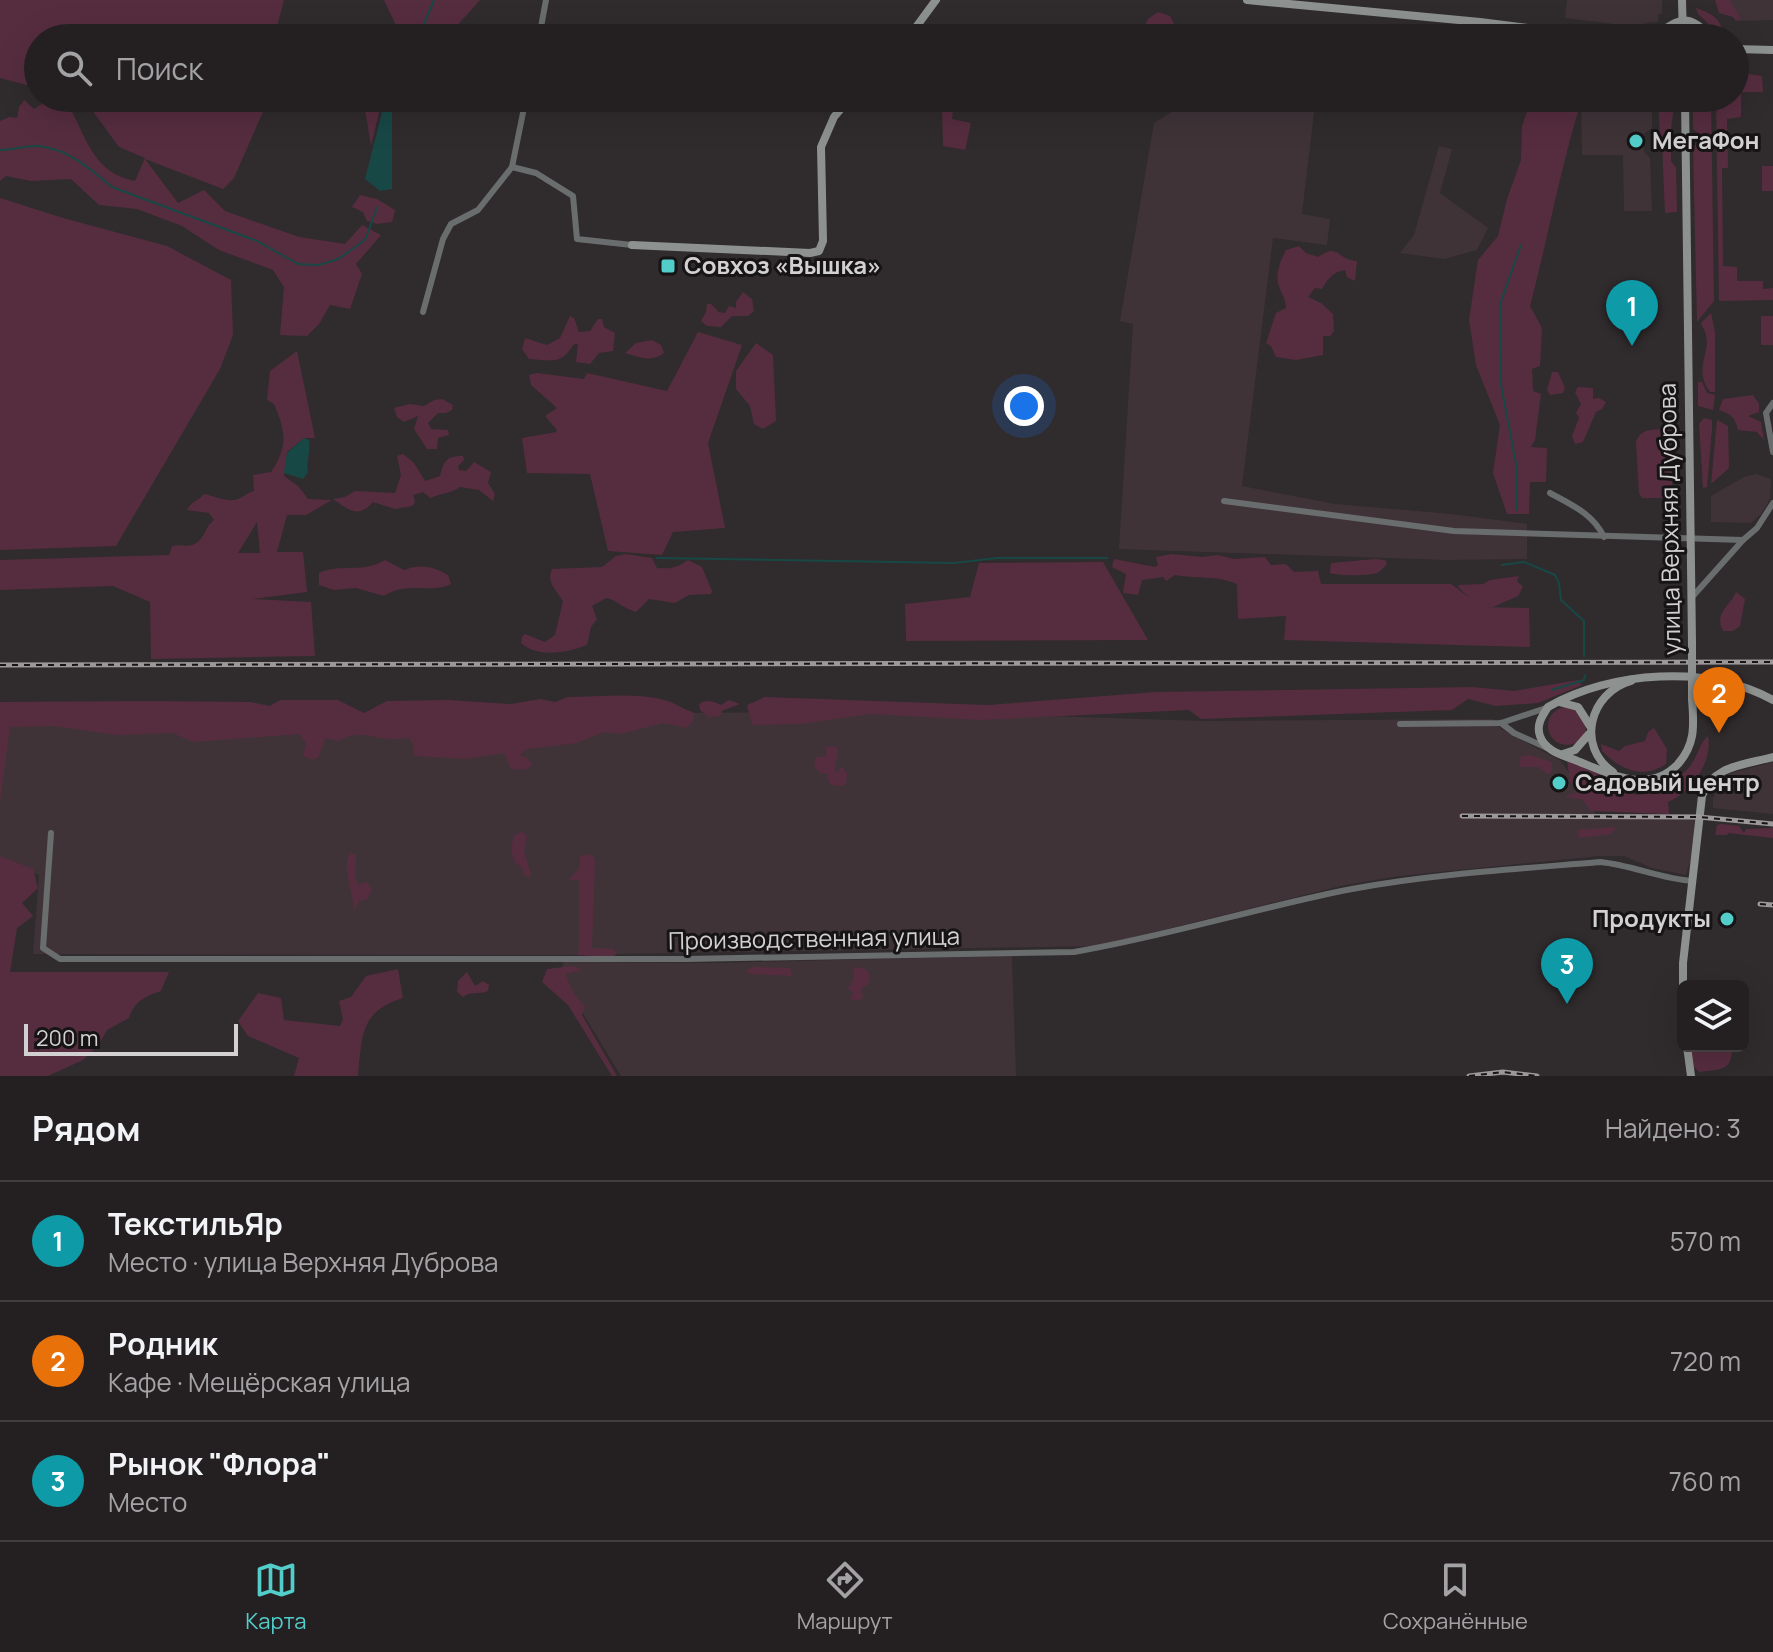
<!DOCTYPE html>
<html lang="ru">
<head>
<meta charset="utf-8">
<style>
	:root { --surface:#242022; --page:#302d2f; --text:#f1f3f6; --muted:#a3a3a5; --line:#413e40; --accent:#53cdca }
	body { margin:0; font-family:Manrope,sans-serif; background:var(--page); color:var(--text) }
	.controls { position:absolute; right:24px; bottom:24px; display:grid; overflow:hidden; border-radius:12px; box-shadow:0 8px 32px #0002 }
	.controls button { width:72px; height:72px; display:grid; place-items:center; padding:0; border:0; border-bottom:2px solid var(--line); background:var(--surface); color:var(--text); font:40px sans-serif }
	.scale { position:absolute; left:24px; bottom:20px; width:214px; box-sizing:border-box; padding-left:8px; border:4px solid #d3d0d1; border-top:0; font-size:22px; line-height:28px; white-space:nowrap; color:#d3d0d1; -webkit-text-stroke:6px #161415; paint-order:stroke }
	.you { position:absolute; left:1024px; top:406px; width:28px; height:28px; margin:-20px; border:6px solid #fff; border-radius:50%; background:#1a73e8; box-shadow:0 0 0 12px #1a73e833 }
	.badge { display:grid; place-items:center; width:52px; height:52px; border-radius:50%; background:var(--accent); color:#fff; font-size:26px; font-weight:700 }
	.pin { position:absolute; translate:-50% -66px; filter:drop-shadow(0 2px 4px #0008) }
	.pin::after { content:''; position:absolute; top:42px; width:28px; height:24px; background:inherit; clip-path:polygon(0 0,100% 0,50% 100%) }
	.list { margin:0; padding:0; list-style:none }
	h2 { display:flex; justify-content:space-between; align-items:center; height:104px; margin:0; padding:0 32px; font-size:34px }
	h2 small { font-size:26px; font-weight:400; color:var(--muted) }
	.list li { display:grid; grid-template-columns:52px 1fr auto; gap:24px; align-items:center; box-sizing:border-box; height:120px; padding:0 32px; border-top:2px solid var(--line) }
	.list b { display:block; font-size:30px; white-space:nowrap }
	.list p { margin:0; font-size:26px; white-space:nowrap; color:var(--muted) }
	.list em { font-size:26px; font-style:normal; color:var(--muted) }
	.icon { flex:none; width:44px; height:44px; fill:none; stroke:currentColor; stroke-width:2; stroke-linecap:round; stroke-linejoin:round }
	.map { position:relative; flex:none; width:1773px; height:1076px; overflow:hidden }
	.search { position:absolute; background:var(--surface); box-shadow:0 8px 32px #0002; left:24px; right:24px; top:24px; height:88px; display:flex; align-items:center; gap:20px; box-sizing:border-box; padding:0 28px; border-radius:44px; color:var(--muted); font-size:30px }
	.sheet { height:464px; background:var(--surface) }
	nav { display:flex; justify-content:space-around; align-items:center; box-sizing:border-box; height:112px; border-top:2px solid var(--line); background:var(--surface); font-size:22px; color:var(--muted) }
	nav a { display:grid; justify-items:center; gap:4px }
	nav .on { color:var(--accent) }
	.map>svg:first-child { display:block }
</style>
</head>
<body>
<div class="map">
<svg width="1773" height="1076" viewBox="0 0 1773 1076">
	<rect width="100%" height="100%" fill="#302b2d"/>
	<g fill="#3f3338">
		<polygon points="1567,0 1662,0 1662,13 1658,15 1658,22 1645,23 1638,27 1565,18"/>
		<polygon points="1718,0 1773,0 1773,20 1738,21"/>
		<polygon points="1194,98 1260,98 1315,104 1302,214 1330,219 1327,245 1273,238 1242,486 1335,504 1451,514 1527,524 1527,559 1447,560 1119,549 1133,324 1120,321 1154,123"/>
		<polygon points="1581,98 1652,98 1652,128 1644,134 1644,152 1650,158 1652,211 1624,211 1623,155 1582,155"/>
		<polygon points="1439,146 1452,149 1440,193 1488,228 1477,250 1444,259 1400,253 1414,235"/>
		<polygon points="1756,474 1771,479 1770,499 1761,514 1751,523 1711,522 1711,496 1744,477"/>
		<polygon points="885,711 1204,721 1493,719 1501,729 1561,761 1596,814 1695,814 1694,850 1686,875 1652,868 1624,856 1600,856 1399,876 1345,885 1098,946 562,955 33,954 39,875 0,861 0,720"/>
		<polygon points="1773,762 1773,814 1713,808 1713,799 1720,780 1728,774"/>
		<polygon points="1012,956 1016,1076 621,1076 559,974 564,962 713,963"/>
	</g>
	<g fill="#562d3f" fill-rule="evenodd">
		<polygon points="0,0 284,0 274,38 38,38 38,88 0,78"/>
		<polygon points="384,0 480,0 453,30 432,35 431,38 402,38"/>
		<polygon points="1715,0 1729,0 1741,18 1736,21 1733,17 1719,13"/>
		<path d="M1696 8C1713 14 1722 19 1724 38L1698 14Z"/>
		<polygon points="1158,12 1170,16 1179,33 1185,38 1153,38 1145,35 1143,30 1148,19"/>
		<polygon points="1735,72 1762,76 1763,92 1741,92 1741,117 1727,119 1728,168 1722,168 1723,266 1737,267 1737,281 1763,281 1763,289 1773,288 1773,300 1719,301 1716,98 1735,98"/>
		<path d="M66 98H269L234 178 223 189 145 159 178 203 204 190 225 211 299 237 345 244 362 225 381 235 356 264 362 274 350 309 330 305 319 324 307 336 280 335 284 287 273 270 219 250 182 226 137 209 99 205 71 179 31 181 6 176 0 181V121L10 117 17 118 19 107 24 100 34 109 43 103 71 110C89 144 95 173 135 181L145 158 119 147 92 110Z"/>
		<polygon points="368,98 378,98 380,108 371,146 364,103"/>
		<path d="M1532 98H1574L1581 102C1560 169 1548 238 1530 306L1542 328 1540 366 1532 369 1533 391 1541 394 1535 440 1531 447 1547 448 1546 482H1530L1529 514H1507L1493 473 1500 425 1476 365 1469 320 1478 260 1498 236 1507 199 1521 160 1522 126Z"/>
		<path d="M1658 98H1674C1674 112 1671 123 1671 137H1660Z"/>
		<polygon points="1693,98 1711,98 1714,301 1697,322 1693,147 1699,143 1698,133 1693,129"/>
		<polygon points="942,108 953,110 952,119 971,123 965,150 943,146"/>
		<polygon points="1662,143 1671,143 1671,161 1676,168 1677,212 1665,213"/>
		<rect x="1762" y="166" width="11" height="25"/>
		<polygon points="360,195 377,199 395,210 392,222 377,224 367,221 363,212 352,207"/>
		<polygon points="0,198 63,218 167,246 231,280 233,335 220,369 116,546 0,550"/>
		<path d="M1299 246 1306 253 1318 257C1340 242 1336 260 1357 261L1355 281 1347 277 1345 270C1333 272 1328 278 1322 289L1315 288 1308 297 1321 303 1333 314 1334 331 1330 336H1323V355L1296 360 1276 357 1271 346 1266 343 1276 313 1286 308C1286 298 1280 292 1278 283 1276 271 1281 260 1286 250Z"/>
		<polygon points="743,292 752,299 754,311 748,316 732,316 721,327 707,326 701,321 706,312 707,304 711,304 719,312 725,313 729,306 736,308 736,302"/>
		<path d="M1711 313 1715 332V392H1710C1693 368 1711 353 1706 335 1705 330 1702 327 1701 323Z"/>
		<path d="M570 316 574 318 579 332 590 331 598 319H602L604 327 615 333 613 351 599 353 590 364 576 362 578 344H574C560 366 553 360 529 359L522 349 525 338 547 345 560 338Z"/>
		<rect x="1761" y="316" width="12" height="29"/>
		<polygon points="698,332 742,345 708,443 725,528 673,532 662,555 608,551 590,474 527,473 522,438 556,432 557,430 545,416 557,408 531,385 529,375 537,373 584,379 587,373 667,391"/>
		<path d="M652 340 661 345 664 353C651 363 639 357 625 353L636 343Z"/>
		<polygon points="756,343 773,355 776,421 763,429 754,424 750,406 736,389 736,371"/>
		<path d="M297 351 315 438H304L287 452 284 476 298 486 308 499 332 500 306 515H287L277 552H303L307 592 252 599 311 602 315 656 151 659 150 602 113 586 0 590V560L169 555 172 546C178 544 186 547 192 545 205 541 204 527 214 520L209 513 187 510C191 501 199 501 204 494 213 496 226 501 234 500 242 499 246 493 254 491L253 475 271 472C289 446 285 430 274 404L267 400 270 371ZM257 522 260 553H238Z"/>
		<polygon points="1552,372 1558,372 1565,388 1563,393 1550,395 1547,390"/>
		<polygon points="1698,382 1702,382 1707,393 1715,395 1713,410 1698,406"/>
		<polygon points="1578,387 1593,388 1593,399 1599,398 1606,402 1602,409 1596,412 1583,442 1575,444 1572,436 1579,418 1576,413 1581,404 1575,392"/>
		<path d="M1753 395 1759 404V412L1748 416 1761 422 1764 440 1757 432 1738 430C1735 417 1731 414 1719 410L1723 399Z"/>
		<polygon points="442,399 453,405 452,410 446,413 438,413 428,423 431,429 448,430 449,435 438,438 437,449 427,449 414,429 418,416 404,422 397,417 394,408 410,404 424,406 434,400"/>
		<polygon points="1704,418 1712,420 1712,428 1707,487 1703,488 1699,424"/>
		<polygon points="1717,420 1728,426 1729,468 1711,484"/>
		<path d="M1669 429 1673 498H1642L1639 493 1636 442C1641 427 1655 430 1669 429Z"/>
		<path d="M403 454 414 463 425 481 440 476C444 460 447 456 463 456L464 460 458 466 459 470 466 471 474 462 491 472 488 483 495 494 493 501 479 490 460 487C450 494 441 493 430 498L423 492 413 495 415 502 412 506 395 509 373 502C358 519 349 510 333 499L345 497 355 491 395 493 401 475 397 456Z"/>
		<path d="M626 554 652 558 657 568C671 569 677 568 688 560L702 567 712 591 711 594 689 595 675 603 649 599 636 612C624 609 617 600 606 598L592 606 597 619 591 627 587 645C567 653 538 658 521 643L522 637 525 634 545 642 555 635 563 601C556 590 546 582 552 569L602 567 616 556Z"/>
		<path d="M1172 554 1202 557 1218 555 1234 559 1265 557 1271 565 1286 564 1294 572 1318 571 1321 584H1451L1470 598 1458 587 1459 585 1483 584 1490 580 1519 576 1517 581 1523 587 1518 596 1493 607H1483L1529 608 1530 647 1284 640 1286 616 1238 619 1237 584C1217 575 1197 579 1175 575L1166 581 1163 577 1142 580 1138 595 1123 593 1126 574 1112 567 1114 559 1155 567 1158 565 1156 557Z"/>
		<path d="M1375 559 1385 560 1387 564C1384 567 1381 571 1377 573 1368 576 1339 576 1330 573L1331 563Z"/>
		<path d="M385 560 404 570C421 564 432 566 448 575L451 584C432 594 407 581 384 596L356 588 334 590 319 585V573C340 563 362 574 385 560Z"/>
		<polygon points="1103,562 1148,640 906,641 905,604 970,597 979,563"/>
		<path d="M1736 592 1745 599 1740 626 1733 631H1723C1714 612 1729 608 1736 592Z"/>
		<polygon points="1578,680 1582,685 1538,703 1496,706 1468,699 1452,710 1201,719 1189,710 980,720 870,714 801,724 752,725 747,705 765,697 988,705 1156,692 1473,687 1514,691"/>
		<path d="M568 697C599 697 634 692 664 700 674 702 682 709 693 712L694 720 687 728 663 723 620 734 604 732 577 743 527 749 520 755 528 758 532 766 524 770 511 769 504 753 466 759 414 756 413 744 409 738C402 738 396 740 389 739 370 738 356 729 339 741L325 738 319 756 314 760 303 756 306 744 300 734 193 742 173 733 117 735 54 726 10 727 0 802V702L148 701 251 702 270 706 280 700H338L364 713 387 701 447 700 511 704 540 699 555 702Z"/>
		<path d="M729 700 740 704 722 711 720 716 709 717 700 710 699 704C707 699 712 701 721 705Z"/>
		<circle cx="1567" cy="726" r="19"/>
		<path d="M1654 728 1667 749 1666 764C1642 780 1620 769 1602 751L1601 744 1619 751 1625 746 1645 741 1648 732Z"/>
		<path d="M1708 736C1713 762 1691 793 1668 802L1669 814 1591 811 1583 800 1565 796 1580 792 1570 782 1567 760 1607 778 1609 785 1616 781 1631 784 1633 794C1653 798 1679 780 1691 765 1698 755 1699 744 1708 736Z"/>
		<path d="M831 746 837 748C840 757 832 765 836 773L842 767 847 774 846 783 843 786 830 785 827 774 820 773 814 766 816 757H826V747Z"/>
		<polygon points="1530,755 1552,762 1552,772 1548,774 1539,767 1519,767 1521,756"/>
		<polygon points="1721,824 1739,826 1744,833 1746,829 1773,828 1773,838 1728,833 1727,835 1715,835 1717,825"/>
		<polygon points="1616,827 1611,834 1579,838 1577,830"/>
		<polygon points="522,831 527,836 524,851 531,874 529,878 524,875 522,867 515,863 511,849 514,836"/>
		<path d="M350 852 356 855 355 879 359 885 366 882 372 889 367 899 359 901 354 911C354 892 341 870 350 852Z"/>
		<polygon points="592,854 595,861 592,948 614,949 617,954 611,957 577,955 579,949 579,880 569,880 579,868 580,856"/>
		<path d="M0 856 33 869 38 888 22 903 33 916 17 928 10 972H169L161 991C145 996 134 1002 129 1018L107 1030 99 1044 83 1060 48 1076H0Z"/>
		<path d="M572 966 580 968 579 971 566 974C570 987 574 997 585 1006L582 1015 617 1076H612L568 1005 542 982 547 969Z"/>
		<polygon points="752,967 790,968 792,976 751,974 746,971"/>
		<polygon points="859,967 867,970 870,975 868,984 861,989 863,998 857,1001 850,999 853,992 848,990 854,978 854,968"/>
		<path d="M398 969 403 998C360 1011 362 1036 358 1076H294L299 1058 248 1036 238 1021 258 993 281 998 284 1020 340 1026 343 1019 339 1001 351 997 366 976Z"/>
		<path d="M467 972 475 986 483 981 489 985 488 991C480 995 470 991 463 997L457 992 458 981Z"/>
		<path d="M1690 1046H1732C1733 1072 1720 1069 1699 1072L1693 1066Z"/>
	</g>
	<g fill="#184846">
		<polygon points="385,101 392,101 392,189 380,191 365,179"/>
		<path d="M304 438 309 440C311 452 306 460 308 472L303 479 284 473 287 453Z"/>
	</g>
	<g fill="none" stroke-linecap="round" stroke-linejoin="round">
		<g stroke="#184846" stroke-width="2">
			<polyline points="418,38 434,0"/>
			<path d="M0 150C13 150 26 145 39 146 68 149 91 169 112 187L257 241 298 264 319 265 338 259 361 243 366 238 377 207"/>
			<polyline points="1517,510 1517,469 1501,385 1500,304 1521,245"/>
			<polyline points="657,558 954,563 997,558 1107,558"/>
			<polyline points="1502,565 1524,562 1555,575 1559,583 1561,600 1584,621 1584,656"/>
			<polyline points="1552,690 1584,680 1585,675"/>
		</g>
		<g stroke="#6a6d6d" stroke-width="6">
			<polyline points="539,38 546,0"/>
			<polyline points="512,167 536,173 573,196 577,239 632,245"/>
			<polyline points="423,312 443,239 451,224 478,210 512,167 526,98"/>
			<polyline points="1773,403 1766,413 1773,452"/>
			<path d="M1550 493C1572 505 1593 514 1604 537"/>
			<polyline points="1224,501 1454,531 1743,540 1757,528 1773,503"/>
			<polyline points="1693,596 1743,540"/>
			<polyline points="1501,723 1514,733 1547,748"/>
			<polyline points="1400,724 1501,723 1546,708"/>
			<path d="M51 833 43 948 60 959H687L1074 952C1168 936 1259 907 1352 889 1434 874 1517 869 1600 862 1632 865 1661 879 1693 881"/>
		</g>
		<g stroke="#8d9291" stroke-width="8">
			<polyline points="1247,0 1480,22 1605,38"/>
			<polyline points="1682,0 1683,38"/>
			<polyline points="908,38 936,0"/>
			<path d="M1652 38C1679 19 1686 11 1712 38"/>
			<polyline points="1735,49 1773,50"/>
			<polyline points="1685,98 1692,643"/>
			<polyline points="632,245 810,253 819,251 823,241 821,147 834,117 850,98"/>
			<path d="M1692 699C1693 711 1694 725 1692 736 1690 747 1685 756 1678 764 1650 794 1612 775 1580 762 1566 756 1545 752 1540 736 1536 725 1542 716 1548 707 1611 671 1708 664 1773 700"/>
			<polyline points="1559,702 1578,707 1590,726"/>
			<polyline points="1563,754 1575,750 1589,734"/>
			<path d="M1613 772C1576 747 1589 693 1631 681"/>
			<path d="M1683 1021V963L1702 796C1713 765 1744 765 1773 757"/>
			<polyline points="1687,1046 1691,1076"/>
		</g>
		<g stroke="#9c9899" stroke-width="5">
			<g id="rail">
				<polyline points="0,665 1773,662"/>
				<polyline points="1462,816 1699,817 1773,824"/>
				<polyline points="1760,904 1773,905"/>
				<polyline points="1469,1076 1503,1072 1537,1076"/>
			</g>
		</g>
		<use href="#rail" stroke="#161415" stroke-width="2" stroke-dasharray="6" stroke-linecap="butt"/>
		<polyline stroke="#8d9291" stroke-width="8" points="1692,643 1692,699"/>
	</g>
	<g fill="#53cdca" stroke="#161415" stroke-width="3">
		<circle cx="1636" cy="141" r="8"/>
		<rect x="660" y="258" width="16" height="16" rx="4"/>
		<circle cx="1559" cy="783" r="8"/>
		<circle cx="1727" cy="919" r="8"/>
	</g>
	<g text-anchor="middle" stroke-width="6" stroke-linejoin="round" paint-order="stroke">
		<g font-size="24" font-weight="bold" fill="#d3d0d1" stroke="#161415" text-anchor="start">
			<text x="1652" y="149">МегаФон</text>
			<text x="684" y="274">Совхоз «Вышка»</text>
			<text x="1575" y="791">Садовый центр</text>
			<text x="1711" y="927" text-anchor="end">Продукты</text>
		</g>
		<g font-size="24" fill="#d3d0d1" stroke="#161415">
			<text transform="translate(1670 519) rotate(-91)" y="8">улица Верхняя Дуброва</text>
			<text transform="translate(814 939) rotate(-1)" y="8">Производственная улица</text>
		</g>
	</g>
</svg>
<div class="controls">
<button><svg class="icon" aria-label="layers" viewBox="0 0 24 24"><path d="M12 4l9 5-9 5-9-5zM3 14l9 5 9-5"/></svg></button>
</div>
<div class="scale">200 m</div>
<div class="you"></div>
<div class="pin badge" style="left:1632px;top:346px;background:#0f9aa8">1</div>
<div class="pin badge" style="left:1719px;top:733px;background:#e8710a">2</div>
<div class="pin badge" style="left:1567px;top:1004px;background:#0f9aa8">3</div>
<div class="search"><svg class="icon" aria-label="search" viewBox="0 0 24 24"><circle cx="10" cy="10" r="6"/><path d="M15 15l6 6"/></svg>Поиск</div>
</div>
<section class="sheet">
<h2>Рядом<small>Найдено: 3</small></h2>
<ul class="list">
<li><span class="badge" style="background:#0f9aa8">1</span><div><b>ТекстильЯр</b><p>Место · улица Верхняя Дуброва</p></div><em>570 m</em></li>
<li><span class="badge" style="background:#e8710a">2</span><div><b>Родник</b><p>Кафе · Мещёрская улица</p></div><em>720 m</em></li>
<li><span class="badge" style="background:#0f9aa8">3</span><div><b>Рынок &quot;Флора&quot;</b><p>Место</p></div><em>760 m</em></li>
</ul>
</section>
<nav>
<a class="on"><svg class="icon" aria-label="map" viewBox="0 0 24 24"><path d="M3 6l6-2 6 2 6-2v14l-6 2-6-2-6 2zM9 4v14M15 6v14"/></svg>Карта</a>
<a><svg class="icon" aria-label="directions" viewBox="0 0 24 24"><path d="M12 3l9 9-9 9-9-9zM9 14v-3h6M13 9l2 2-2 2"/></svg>Маршрут</a>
<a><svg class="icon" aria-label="saved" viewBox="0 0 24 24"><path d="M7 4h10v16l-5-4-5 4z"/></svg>Сохранённые</a>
</nav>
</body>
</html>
